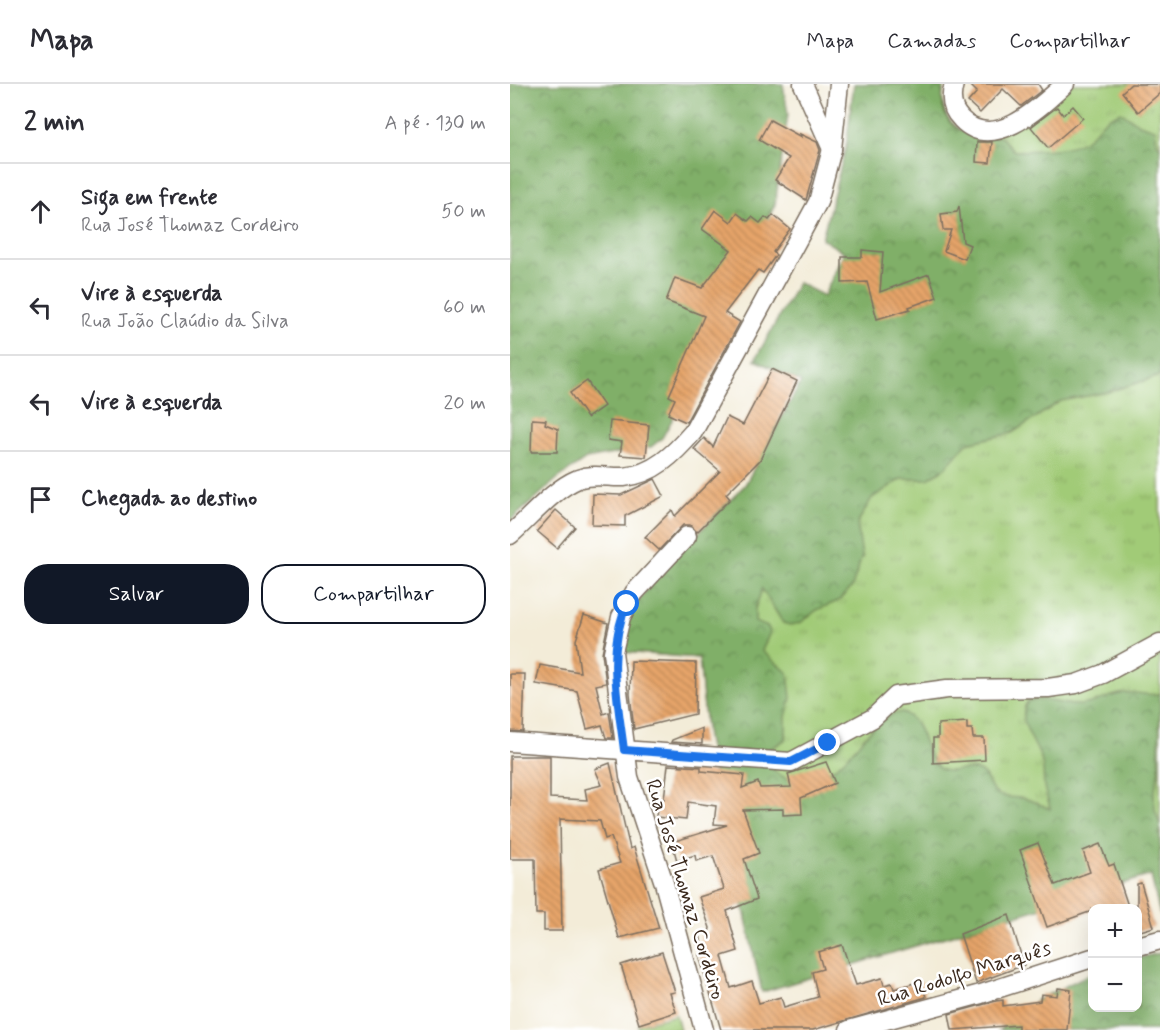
<!DOCTYPE html>
<html lang="pt">
<head>
<meta charset="utf-8">
<style>
	:root { --surface:#fff; --page:#f7f7f7; --text:#2b2b33; --muted:#7c7c81; --line:#e1e1e2; --accent:#111827 }
	body { margin:0; font-family:Mynerve,sans-serif; background:var(--page); color:var(--text) }
	.controls { position:absolute; right:18px; bottom:18px; display:grid; overflow:hidden; border-radius:12px; box-shadow:0 6px 24px #0002 }
	.controls button { width:54px; height:54px; display:grid; place-items:center; padding:0; border:0; border-bottom:2px solid var(--line); background:var(--surface); color:var(--text); font:30px sans-serif }
	.stop { position:absolute; width:18px; height:18px; margin:-14px; border:4px solid #1a73e8; border-radius:50%; background:#fff }
	.stop.end { background:#1a73e8; border-color:#fff; box-shadow:0 2px 6px #0008 }
	.list { margin:0; padding:0; list-style:none }
	h2 { display:flex; justify-content:space-between; align-items:center; height:78px; margin:0; padding:0 24px; font-size:26px }
	h2 small { font-size:20px; font-weight:400; color:var(--muted) }
	.list li { display:grid; grid-template-columns:39px 1fr auto; gap:18px; align-items:center; box-sizing:border-box; height:96px; padding:0 24px; border-top:2px solid var(--line) }
	.list b { display:block; font-size:22px; white-space:nowrap }
	.list p { margin:0; font-size:20px; white-space:nowrap; color:var(--muted) }
	.list em { font-size:20px; font-style:normal; color:var(--muted) }
	.actions { display:flex; gap:12px; padding:18px 24px }
	.actions a { flex:1; padding:14px 0; border:2px solid var(--accent); border-radius:24px; text-align:center; font-size:21px; color:var(--accent) }
	.actions .main { background:var(--accent); color:#fff }
	.icon { flex:none; width:33px; height:33px; fill:none; stroke:currentColor; stroke-width:2; stroke-linecap:round; stroke-linejoin:round }
	.map { position:relative; flex:none; width:650px; height:946px; overflow:hidden }
	header { display:flex; align-items:center; gap:36px; box-sizing:border-box; height:84px; padding:0 30px; background:var(--surface); border-bottom:2px solid var(--line) }
	header strong { font-size:28px }
	nav { display:flex; gap:33px; margin-inline-start:auto; font-size:21px }
	main { display:flex }
	aside { flex:1; background:var(--surface) }
	.map>svg:first-child { display:block }
</style>
</head>
<body>
<header>
<strong>Mapa</strong>
<nav><a>Mapa</a><a>Camadas</a><a>Compartilhar</a></nav>
</header>
<main>
<aside>
<h2>2 min<small>A pé · 130 m</small></h2>
<ul class="list">
<li><svg class="icon" aria-label="ahead" viewBox="0 0 24 24"><path d="M12 20V5M6 11l6-6 6 6"/></svg><div><b>Siga em frente</b><p>Rua José Thomaz Cordeiro</p></div><em>50 m</em></li>
<li><svg class="icon" aria-label="left" viewBox="0 0 24 24"><path d="M17 20v-9H6M10 6l-5 5 5 5"/></svg><div><b>Vire à esquerda</b><p>Rua João Claúdio da Silva</p></div><em>60 m</em></li>
<li><svg class="icon" aria-label="left" viewBox="0 0 24 24"><path d="M17 20v-9H6M10 6l-5 5 5 5"/></svg><div><b>Vire à esquerda</b></div><em>20 m</em></li>
<li><svg class="icon" aria-label="arrive" viewBox="0 0 24 24"><path d="M6 21V4h12l-3 4 3 4H6"/></svg><div><b>Chegada ao destino</b></div></li>
</ul>
<div class="actions"><a class="main">Salvar</a><a>Compartilhar</a></div>
</aside>
<div class="map">
<svg width="650" height="946" viewBox="0 0 650 946">
	<defs>
		<pattern id="grass-tufts" width="24" height="20" patternUnits="userSpaceOnUse" patternTransform="scale(1.5)"><rect width="24" height="20" fill="#a1cb77"/><path d="M3 7l-1-3M5 7V3M7 7l1-3M15 17l-1-3M17 17v-4M19 17l1-3" fill="none" stroke="#8cae66"/></pattern>
		<pattern id="forest-crowns" width="20" height="18" patternUnits="userSpaceOnUse" patternTransform="scale(1.5)"><rect width="20" height="18" fill="#80af68"/><path d="M2 6a3 3 0 1 1 6 0M12 15a3 3 0 1 1 6 0" fill="none" stroke="#6a8f55"/></pattern>
		<pattern id="building-back-hatch" width="6" height="6" patternUnits="userSpaceOnUse" patternTransform="scale(1.5)"><rect width="6" height="6" fill="#e6a469"/><path d="M-1 5l2 2M0 0l6 6M5-1l2 2" fill="none" stroke="#bc8656"/></pattern>
	</defs>
	<rect width="100%" height="100%" fill="#fff"/>
	<filter id="ink" filterUnits="userSpaceOnUse"><feTurbulence type="fractalNoise" baseFrequency=".0167" numOctaves="2"/><feDisplacementMap in="SourceGraphic" scale="12" xChannelSelector="R" yChannelSelector="G"/><feConvolveMatrix kernelMatrix="1 2 1 2 8 2 1 2 1" color-interpolation-filters="sRGB"/></filter>
	<filter id="wash" filterUnits="userSpaceOnUse"><feTurbulence type="fractalNoise" baseFrequency=".008" numOctaves="4" result="noise"/><feDisplacementMap in="SourceGraphic" scale="24" xChannelSelector="R" yChannelSelector="G"/><feGaussianBlur stdDeviation="1.35" result="paint"/><feColorMatrix in="noise" values="0 0 0 0 0 0 0 0 0 0 0 0 0 0 0 0 0 1.4 0 .05"/><feComposite in="paint" operator="in"/></filter>
	<g filter="url(#wash)">
		<rect width="100%" height="100%" fill="#f3ecd8"/>
		<path fill="url(#grass-tufts)" stroke="#6e7a4a" stroke-width="1.5" d="M344 0H434C428 28 440 44 466 54L563 0H650V831L641 791 252 908 197 654 189 574 114 568 146 493 235 401 291 298 245 276 288 199 314 212 334 168 312 155 336 63Z"/>
		<g fill="url(#forest-crowns)" stroke="#5e6c43" stroke-width="1.5">
			<polygon points="0,0 273,0 278,30 265,120 183,298 152,354 141,363 76,375 47,395 0,437"/>
			<path d="M344 0H434C425 44 454 54 491 53L504 67C525 66 560 68 578 54 594 41 587 37 611 28L629 40 645 45 647 59 650 63V292L598 308 551 317 502 349 457 359 435 384 418 395H391L362 414 347 440 352 472 342 503 328 517 307 526 290 539 280 541 273 539 252 505 245 525V538L258 543 260 548 252 567 278 589 281 614 276 633V655L257 667 255 674C263 688 273 697 291 696 343 693 350 636 391 628 415 636 411 668 429 684 438 691 455 683 466 686 479 689 477 703 487 710 493 714 502 713 510 714 520 715 531 721 540 725 539 718 535 710 534 702 533 694 534 686 532 678 527 659 504 636 518 617 535 613 551 621 568 621 586 621 601 609 618 609 629 608 638 612 650 610L649 686 644 710 645 725 650 741V831L641 791 252 908 197 654 189 574 114 568V552L123 524 146 493 235 401 291 298 245 276 288 199 314 212 334 168 312 155 336 63Z"/>
			<polygon points="650,869 650,946 489,946 527,916 582,889 582,924 628,924 628,874"/>
		</g>
		<polygon fill="#a1cb77" stroke="#6e7a4a" stroke-width="1.5" points="166,931 170,946 129,946 128,941"/>
		<g id="blocks">
			<g fill="url(#building-back-hatch)">
				<polygon points="459,0 528,0 532,6 511,22 493,5 470,29 458,18 467,8"/>
				<polygon points="621,0 650,0 650,9 628,28 612,8"/>
				<polygon points="563,22 573,34 538,64 521,43 547,23 553,31"/>
				<polygon points="260,36 291,53 290,50 307,58 310,66 296,116 265,96 279,74 249,56"/>
				<polygon points="467,58 482,58 480,79 466,78"/>
				<polygon points="449,122 453,158 460,161 455,175 434,167 441,146 433,146 431,130 447,128"/>
				<polygon points="205,126 221,138 227,129 238,137 242,133 250,139 255,133 259,136 263,131 280,145 263,168 266,171 253,189 248,186 215,229 230,238 176,338 158,330 165,315 159,312 194,232 156,217 165,194 192,204 221,166 192,145"/>
				<polygon points="352,166 373,168 370,208 419,190 427,213 399,223 400,225 367,235 357,198 332,199 332,173 352,173"/>
				<polygon points="262,285 287,297 250,376 216,410 220,415 187,448 180,441 173,441 149,466 135,453 162,426 165,432 210,387 184,365 194,354 203,363 217,333 233,341"/>
				<polygon points="77,297 94,322 77,334 60,309"/>
				<polygon points="22,335 36,336 35,340 48,345 47,368 21,368"/>
				<polygon points="100,337 139,341 136,373 110,371 112,358 98,356"/>
				<polygon points="145,395 154,412 115,432 115,442 82,441 83,410 111,411"/>
				<polygon points="46,426 65,443 47,464 27,447"/>
				<polygon points="74,531 98,539 92,569 96,599 86,601 93,630 99,628 103,654 96,654 92,641 77,645 67,607 26,600 30,581 70,588 66,556"/>
				<polygon points="121,577 186,579 185,630 124,645 120,610"/>
				<polygon points="0,590 15,590 13,648 0,647"/>
				<polygon points="457,638 457,645 462,645 463,654 474,654 475,676 423,679 423,654 428,654 428,640"/>
				<polygon points="192,644 192,660 161,658 162,656"/>
				<polygon points="0,672 40,672 40,714 77,716 75,705 92,701 85,685 100,679 120,765 124,763 149,844 109,854 89,785 110,779 101,753 95,755 90,737 50,735 52,847 34,847 34,830 26,830 25,775 0,775"/>
				<polygon points="316,678 325,699 291,714 292,730 273,731 273,725 233,726 249,769 234,775 247,815 217,827 228,867 212,872 221,904 242,897 249,919 271,913 274,923 308,913 302,888 313,885 308,868 332,861 346,901 372,894 374,901 382,899 384,905 411,897 416,913 303,946 211,946 189,871 193,870 190,850 199,848 200,844 189,813 214,805 203,772 186,777 185,771 167,777 162,758 217,741 204,740 206,722 178,718 176,736 146,733 148,714 154,715 158,681 191,683 191,687 234,691 232,704 248,698 250,704 281,703 278,690"/>
				<polygon points="528,759 545,801 580,788 573,767 590,760 599,782 604,780 619,825 582,825 582,827 537,843 510,766"/>
				<polygon points="631,799 644,843 627,848 627,800"/>
				<polygon points="499,831 514,881 466,899 450,850"/>
				<polygon points="152,868 165,908 160,909 166,928 129,940 111,881"/>
				<polygon points="548,904 561,906 557,946 508,946 508,941 442,946 439,930 486,917 493,916 493,922 530,917 531,910 547,912"/>
			</g>
		</g>
	</g>
	<g filter="url(#ink)">
		<use href="#blocks" fill-opacity="0" stroke="#7b6e5f" stroke-width="1.5"/>
		<g fill="none" stroke-linecap="round" stroke-linejoin="round">
			<g stroke="#7b6e5f" stroke-width="21">
				<g id="street">
					<polyline points="293,0 322,65"/>
					<path d="M444 0C440 13 441 25 451 35 483 69 530 23 555 0"/>
					<path d="M0 451C21 433 42 406 68 395 84 389 99 394 114 393 144 390 164 370 183 348L308 118 322 65 329 0"/>
					<polyline points="177,452 124,509 111,533 103,568 119,693 154,799 194,946"/>
					<polyline points="0,658 281,678 363,634 386,612 437,605 538,604 566,600 593,590 650,559"/>
					<polyline points="628,862 650,856"/>
					<polyline points="339,946 471,910 582,874"/>
				</g>
			</g>
			<use href="#street" stroke="#fff" stroke-width="18"/>
		</g>
	</g>
	<g fill="none" stroke-linecap="round" stroke-linejoin="round" filter="url(#ink)">
		<path stroke="#1a73e8" stroke-width="8" d="M117 520C96 567 108 617 114 666L281 678 318 659"/>
	</g>
	<g text-anchor="middle" stroke-width="5" stroke-linejoin="round" paint-order="stroke">
		<g font-size="21" fill="#3b2a1e" stroke="#fff">
			<text transform="translate(176 805) rotate(73)" y="7">Rua José Thomaz Cordeiro</text>
			<text transform="translate(454 889) rotate(-17)" y="7">Rua Rodolfo Marquês</text>
		</g>
	</g>
</svg>
<div class="controls">
<button>+</button>
<button>−</button>
</div>
<div class="stop" style="left:117px;top:520px"></div>
<div class="stop end" style="left:318px;top:659px"></div>
</div>
</main>
</body>
</html>
